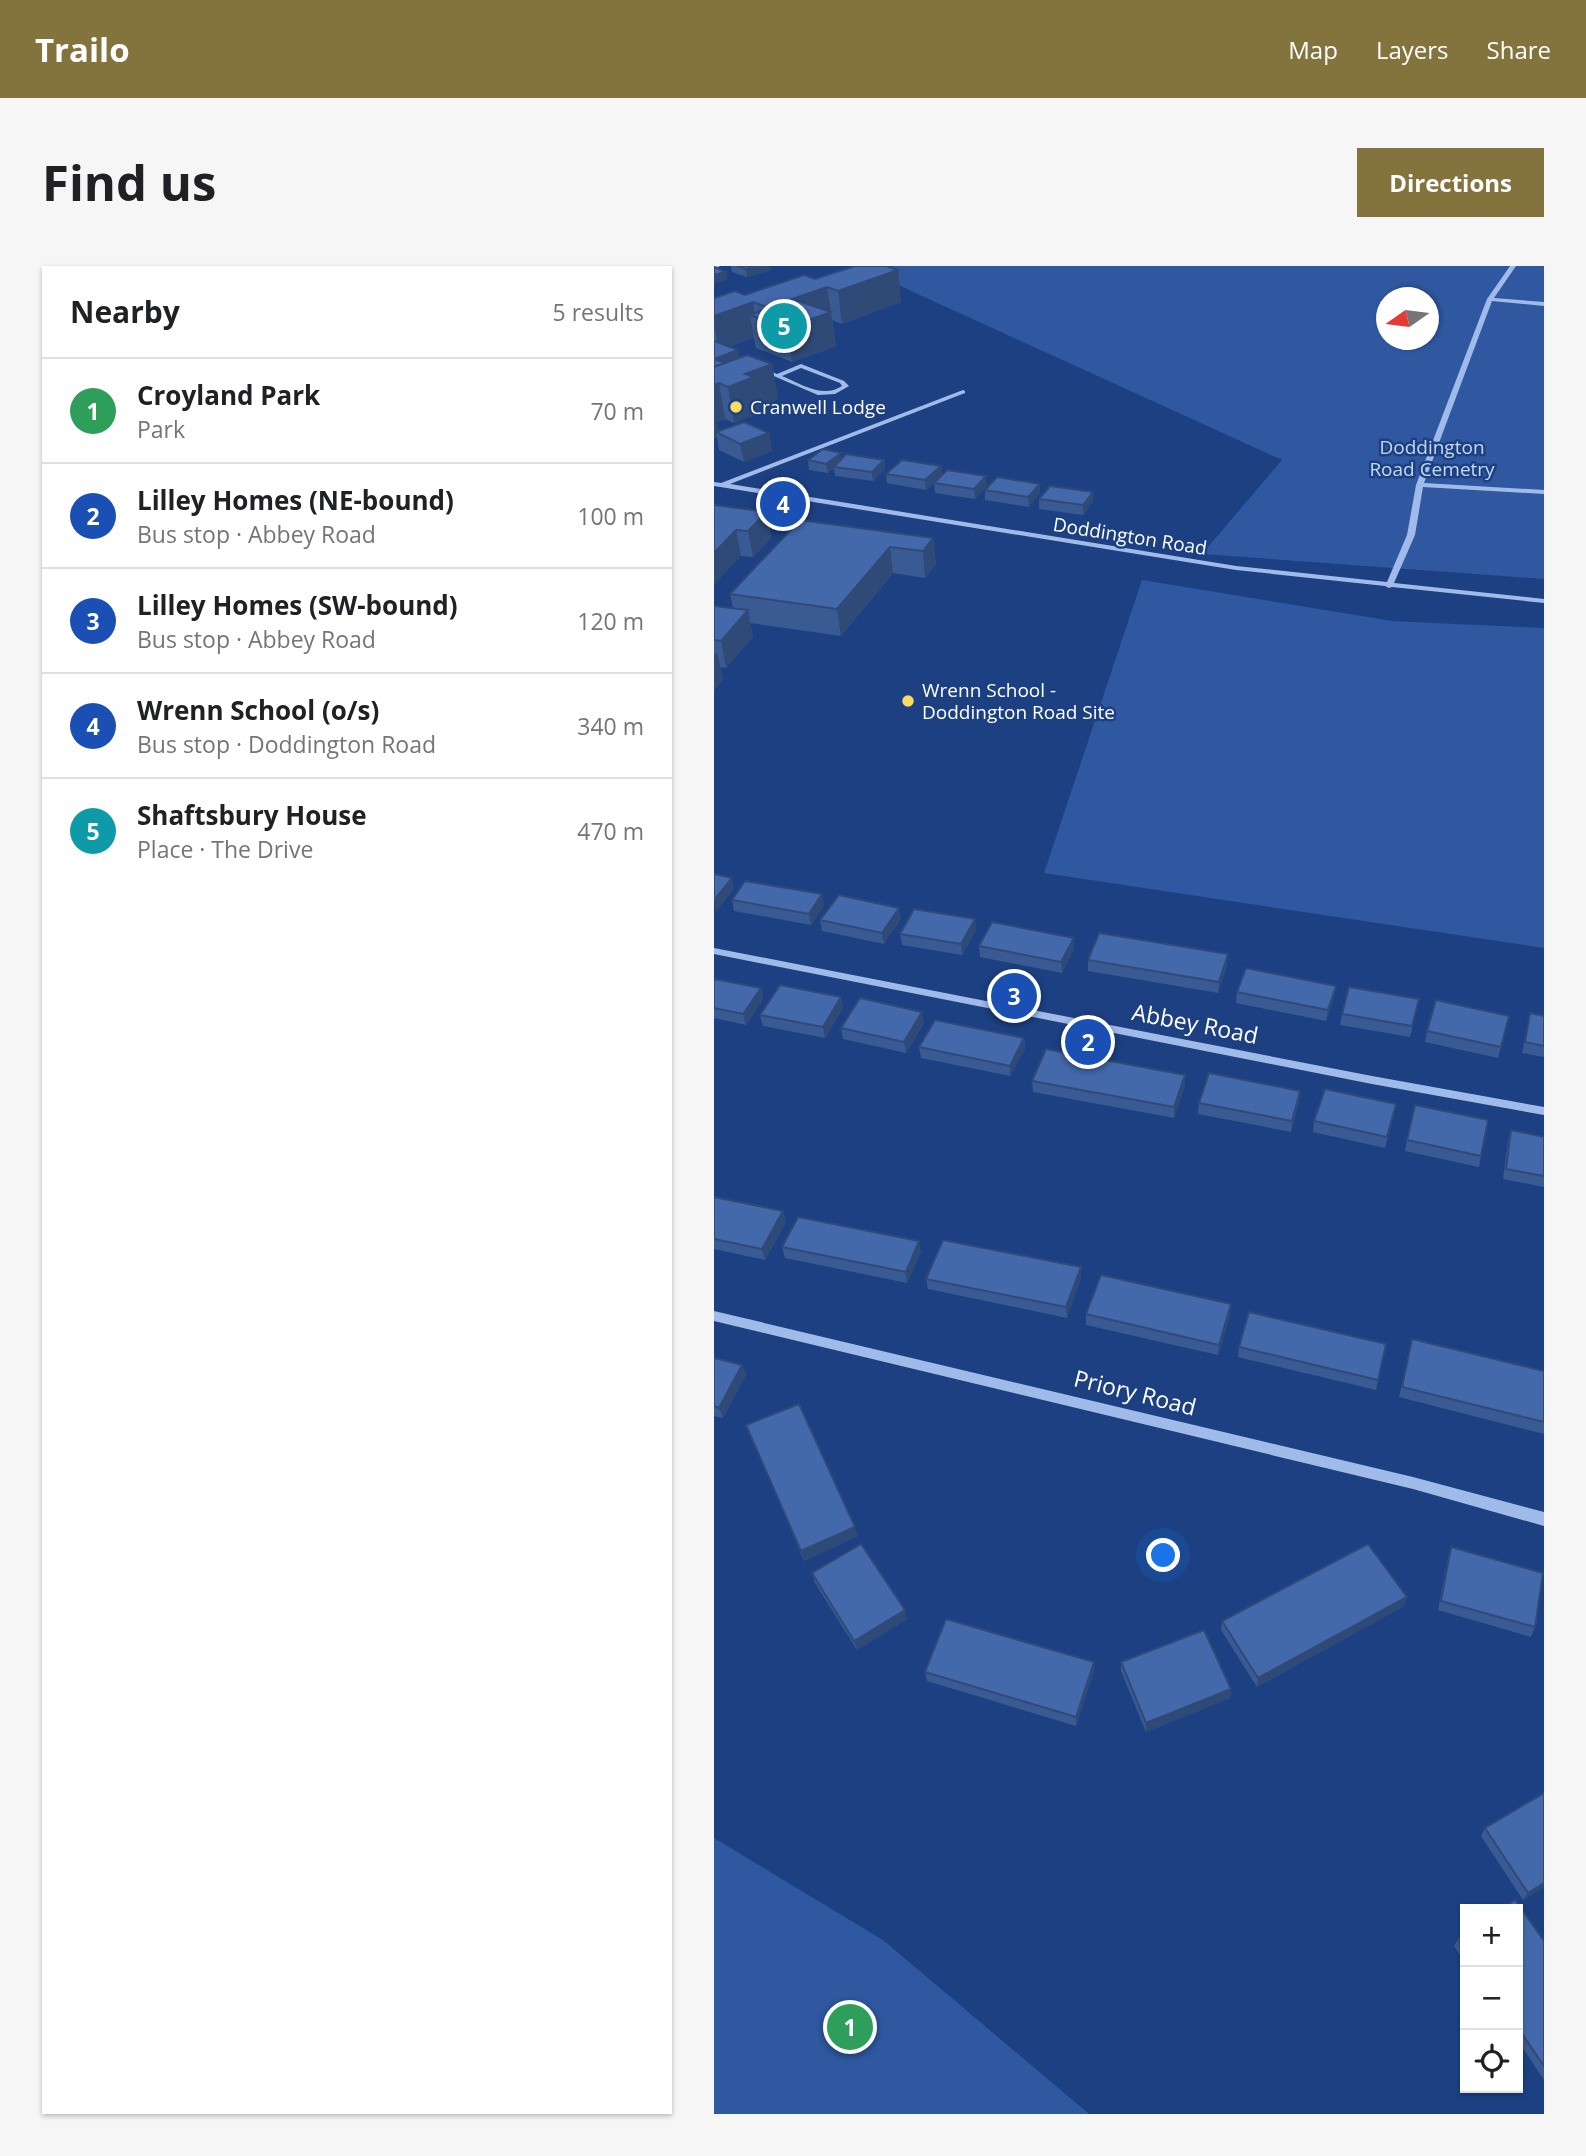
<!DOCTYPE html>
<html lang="en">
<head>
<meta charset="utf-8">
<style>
	:root { --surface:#fff; --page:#f6f6f6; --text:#202124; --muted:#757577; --line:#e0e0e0; --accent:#83743e }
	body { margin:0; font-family:"Open Sans",sans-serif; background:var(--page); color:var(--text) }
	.controls { position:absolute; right:21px; bottom:21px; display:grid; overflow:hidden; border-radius:0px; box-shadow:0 2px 5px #0004 }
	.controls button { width:63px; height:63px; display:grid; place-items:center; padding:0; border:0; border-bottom:2px solid var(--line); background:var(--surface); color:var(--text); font:35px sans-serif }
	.compass { position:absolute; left:662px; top:21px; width:63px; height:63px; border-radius:50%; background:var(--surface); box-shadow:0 2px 5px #0004; rotate:256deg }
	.you { position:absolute; left:450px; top:1290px; width:24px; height:24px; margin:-18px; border:5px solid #fff; border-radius:50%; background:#1a73e8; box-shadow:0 0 0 10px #1a73e833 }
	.badge { display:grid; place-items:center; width:46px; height:46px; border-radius:50%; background:var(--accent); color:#fff; font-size:23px; font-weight:700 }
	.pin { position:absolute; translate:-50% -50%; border:4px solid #fff; box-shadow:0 2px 7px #0006 }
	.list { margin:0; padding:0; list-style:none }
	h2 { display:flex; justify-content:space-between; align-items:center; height:91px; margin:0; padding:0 28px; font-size:30px }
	h2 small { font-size:23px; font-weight:400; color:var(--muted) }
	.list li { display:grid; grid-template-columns:46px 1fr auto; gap:21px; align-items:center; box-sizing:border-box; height:105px; padding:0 28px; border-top:2px solid var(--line) }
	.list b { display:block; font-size:26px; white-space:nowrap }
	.list p { margin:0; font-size:23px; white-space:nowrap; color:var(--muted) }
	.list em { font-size:23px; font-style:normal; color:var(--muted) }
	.icon { flex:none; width:38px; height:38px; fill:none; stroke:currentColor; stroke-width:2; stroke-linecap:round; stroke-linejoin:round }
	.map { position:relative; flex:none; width:830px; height:1848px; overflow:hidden; border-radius:0px }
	header { display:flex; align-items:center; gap:42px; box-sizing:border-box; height:98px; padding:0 35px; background:var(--accent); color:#fff }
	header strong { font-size:33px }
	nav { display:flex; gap:38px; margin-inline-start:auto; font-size:24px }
	.intro { display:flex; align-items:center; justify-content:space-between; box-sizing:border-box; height:168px; padding:0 42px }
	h1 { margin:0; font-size:49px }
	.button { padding:18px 32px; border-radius:0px; background:var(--accent); color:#fff; font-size:24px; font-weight:700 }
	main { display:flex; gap:42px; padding:0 42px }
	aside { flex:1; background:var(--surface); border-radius:0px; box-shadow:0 2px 5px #0004 }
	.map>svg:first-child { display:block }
</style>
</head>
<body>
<header>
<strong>Trailo</strong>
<nav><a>Map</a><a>Layers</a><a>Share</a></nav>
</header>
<div class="intro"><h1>Find us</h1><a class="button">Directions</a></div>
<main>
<aside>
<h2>Nearby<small>5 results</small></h2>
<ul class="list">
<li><span class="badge" style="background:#2e9e5b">1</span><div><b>Croyland Park</b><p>Park</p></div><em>70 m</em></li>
<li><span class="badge" style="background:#1a4fb4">2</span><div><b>Lilley Homes (NE-bound)</b><p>Bus stop · Abbey Road</p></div><em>100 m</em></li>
<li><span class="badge" style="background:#1a4fb4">3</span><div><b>Lilley Homes (SW-bound)</b><p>Bus stop · Abbey Road</p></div><em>120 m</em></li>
<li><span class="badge" style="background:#1a4fb4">4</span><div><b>Wrenn School (o/s)</b><p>Bus stop · Doddington Road</p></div><em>340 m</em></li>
<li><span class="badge" style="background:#0f9aa8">5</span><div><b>Shaftsbury House</b><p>Place · The Drive</p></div><em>470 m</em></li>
</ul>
</aside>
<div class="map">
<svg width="830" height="1848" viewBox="0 0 830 1848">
	<rect width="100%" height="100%" fill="#1c4081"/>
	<g fill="#2f58a0" fill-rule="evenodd">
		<path d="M180 0H830V313L488 288 568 194 160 8ZM673 32H715V74H673Z"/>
		<polygon points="428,314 678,355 830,362 830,682 330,607"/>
		<polygon points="0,1572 169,1674 375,1848 0,1848"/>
	</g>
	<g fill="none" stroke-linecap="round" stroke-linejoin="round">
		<g fill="#a0bbea" fill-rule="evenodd">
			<polygon points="0,0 6,0 3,2"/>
			<polygon points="796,0 802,0 780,32 830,36 830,40 778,35 710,217 830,224 830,228 709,221 701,269 680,317 830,333 830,337 678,321 675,322 671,320 522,304 0,220 0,216 7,217 249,124 251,125 251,127 16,218 522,300 673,316 693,269 702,219 773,33"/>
			<path d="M87 98 130 115 135 120 121 128 104 129 41 102 46 101 63 108ZM87 102 126 117 128 120C109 133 87 118 68 110Z"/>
			<polygon points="0,682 658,810 830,841 830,849 658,818 0,688"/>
			<polygon points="0,1045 699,1211 830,1246 830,1260 699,1223 0,1055"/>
		</g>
	</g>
	<g fill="#3a5a93">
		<polygon points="17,0 56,0 57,4 33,11 18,6"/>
		<polygon points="101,13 187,36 128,58 118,54 122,80 78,96 42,82 40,72 14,81 26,92 58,98 64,133 45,141 46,147 20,157 11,153 2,156 4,165 55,167 58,185 30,196 5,184 3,171 0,172 0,32 31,29"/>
		<polygon points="128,193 170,194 171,203 159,215 121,210 120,202 114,207 95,204 94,194"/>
		<polygon points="227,200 228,210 212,224 173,217 172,208"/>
		<polygon points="220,217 273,220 261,233 221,227"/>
		<polygon points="271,224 326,227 315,241 271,234"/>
		<polygon points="379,226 379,235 369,249 325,243 325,233"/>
		<polygon points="0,239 53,246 57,272 39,291 27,290"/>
		<polygon points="86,254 219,272 222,298 211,312 179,307 127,370 36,357 39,371 12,402 6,401 9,413 0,424 0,340 19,342 16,328"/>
		<polygon points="18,634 110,639 97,659 20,645"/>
		<polygon points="187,653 170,678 108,665 106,654"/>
		<polygon points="262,664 248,689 188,679 186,668"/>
		<polygon points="360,672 360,683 348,707 266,691 265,680"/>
		<polygon points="374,694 513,699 504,727 374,705"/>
		<polygon points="0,713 47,722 49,733 32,759 0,752"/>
		<polygon points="622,720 620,731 612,755 522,737 523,726"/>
		<polygon points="705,733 696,771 626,759 628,748"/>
		<polygon points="129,742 111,772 49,760 46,749"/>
		<polygon points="816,747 830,750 830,791 808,787"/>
		<polygon points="795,750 784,792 711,776 713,765"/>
		<polygon points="210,757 192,787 129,773 127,762"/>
		<polygon points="310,772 311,783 296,810 207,792 205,781"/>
		<polygon points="471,809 471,820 460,852 319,826 318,815"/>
		<polygon points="585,836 577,866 484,848 485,837"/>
		<polygon points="680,849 671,882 599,866 600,855"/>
		<polygon points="797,864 830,871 830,921 789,913 794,875"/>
		<polygon points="693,874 767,890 765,901 691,885"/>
		<polygon points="0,931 69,945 72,956 51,994 0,983"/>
		<polygon points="68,981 207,986 193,1017 71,992"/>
		<polygon points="367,1001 367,1012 353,1052 214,1023 212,1013"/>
		<polygon points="372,1048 516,1049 504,1089 372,1059"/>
		<polygon points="698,1073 830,1105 830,1168 685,1131"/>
		<polygon points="672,1078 662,1124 524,1091 525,1081"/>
		<polygon points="0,1092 28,1099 32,1109 9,1152 0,1150"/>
		<polygon points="32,1159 144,1270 90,1295"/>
		<polygon points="737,1281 821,1361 817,1371 724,1344 734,1291"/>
		<polygon points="98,1307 193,1353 143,1384 101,1317"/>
		<polygon points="693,1331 690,1340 543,1421 507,1364 508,1355"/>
		<polygon points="380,1396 380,1405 362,1460 213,1415 211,1406"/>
		<polygon points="407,1396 517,1423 516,1432 432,1466 407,1405"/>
		<polygon points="830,1527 830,1621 809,1634 767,1570 771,1562"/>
		<polygon points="804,1643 830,1675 830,1814 804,1775"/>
		<polygon points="751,1668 751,1697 740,1680 744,1673"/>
	</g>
	<g fill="#304a78">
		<polygon points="42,0 56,0 57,4 33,11 32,3"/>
		<polygon points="184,4 187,36 128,58 124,25"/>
		<polygon points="12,6 13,14 0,18 0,9"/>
		<polygon points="113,21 122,80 78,96 73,62 78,33"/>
		<polygon points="39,36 41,51 36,49 40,72 5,84 0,58 0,50"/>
		<polygon points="24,84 27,101 5,117 11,153 2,156 5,168 2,166 3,171 0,172 0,93"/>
		<polygon points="58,98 64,133 45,141 46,147 20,157 14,121 31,108"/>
		<polygon points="55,167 58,185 30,196 26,178"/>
		<polygon points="127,187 128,196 120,201 120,202 114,207 112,198"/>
		<polygon points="170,194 171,203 159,215 158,206"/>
		<polygon points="227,200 228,210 212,224 211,214"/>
		<polygon points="272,210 273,220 261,233 260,223"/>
		<polygon points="326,218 326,227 315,241 314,231"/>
		<polygon points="379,226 379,235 369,249 369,239"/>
		<polygon points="53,246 57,272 39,291 34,265"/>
		<polygon points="22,264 27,290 0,319 0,287"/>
		<polygon points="219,272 222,298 211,312 209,285"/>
		<polygon points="176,281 179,307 127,370 123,343"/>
		<polygon points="34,344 39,371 12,402 7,375"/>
		<polygon points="3,386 9,413 0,424 0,389"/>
		<polygon points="18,612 20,623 2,646 0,634"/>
		<polygon points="108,628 110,639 97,659 95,648"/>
		<polygon points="185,642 187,653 170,678 168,667"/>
		<polygon points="261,653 262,664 248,689 247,678"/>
		<polygon points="360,672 360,683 348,707 347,696"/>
		<polygon points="514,688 513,699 504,727 505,716"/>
		<polygon points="622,720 620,731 612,755 614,744"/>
		<polygon points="47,722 49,733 32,759 29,748"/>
		<polygon points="127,731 129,742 111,772 109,761"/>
		<polygon points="208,746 210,757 192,787 190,776"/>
		<polygon points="310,772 311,783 296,810 296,800"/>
		<polygon points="471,809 471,820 460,852 460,841"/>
		<polygon points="586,825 585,836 577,866 578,855"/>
		<polygon points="69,945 72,956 51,994 48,983"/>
		<polygon points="205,975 207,986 193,1017 192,1006"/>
		<polygon points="367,1001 367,1012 353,1052 352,1041"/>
		<polygon points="517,1038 516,1049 504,1089 505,1079"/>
		<polygon points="28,1099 32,1109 9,1152 5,1142"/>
		<polygon points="141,1261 144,1270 90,1295 87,1285"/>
		<polygon points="693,1331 690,1340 543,1421 544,1412"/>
		<polygon points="191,1344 193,1353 143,1384 140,1375"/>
		<polygon points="380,1396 380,1405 362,1460 362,1451"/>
		<polygon points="517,1423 516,1432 432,1466 432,1457"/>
		<polygon points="830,1617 830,1621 809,1634 814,1627"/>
	</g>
	<g fill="#4469ab" stroke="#304a78" stroke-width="2">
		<polygon points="23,0 42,0 32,3"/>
		<polygon points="141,0 172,0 184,4 124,25 113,21 78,33 117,46 73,62 36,49 55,42 39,36 0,50 0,32 21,25 31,29 90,9 101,13"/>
		<polygon points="0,1 12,6 0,9"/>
		<polygon points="0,75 24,84 0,93 11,97 0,101"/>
		<polygon points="33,89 58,98 31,108 40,111 14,121 5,117 0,119 0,101"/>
		<polygon points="30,156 55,167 26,178 2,166"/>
		<polygon points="109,183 127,187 112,198 94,194"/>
		<polygon points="132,188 170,194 158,206 120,201"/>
		<polygon points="188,194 227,200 211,214 172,208"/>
		<polygon points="233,204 272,210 260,223 220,217"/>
		<polygon points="283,211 326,218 314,231 271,224"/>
		<polygon points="336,220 379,226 369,239 325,233"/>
		<polygon points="0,239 53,246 34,265 22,264 0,287"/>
		<polygon points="86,254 219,272 209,285 176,281 123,343 16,328"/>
		<polygon points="0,340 34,344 7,375 0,374"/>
		<polygon points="0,608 18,612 0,634"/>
		<polygon points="31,615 108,628 95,648 18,634"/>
		<polygon points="125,629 185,642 168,667 106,654"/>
		<polygon points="200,643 261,653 247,678 186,668"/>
		<polygon points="278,656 360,672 347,696 265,680"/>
		<polygon points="385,667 514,688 505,716 374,694"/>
		<polygon points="532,702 622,720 614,744 523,726"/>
		<polygon points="0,713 47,722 29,748 0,742"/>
		<polygon points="66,719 127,731 109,761 46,749"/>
		<polygon points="635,721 705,733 698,760 628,748"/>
		<polygon points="146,732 208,746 190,776 127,762"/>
		<polygon points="722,734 795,750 787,781 713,765"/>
		<polygon points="816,747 830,750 830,780 811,776"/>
		<polygon points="221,754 310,772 296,800 205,781"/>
		<polygon points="332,783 471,809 460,841 318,815"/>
		<polygon points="495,807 586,825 578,855 485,837"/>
		<polygon points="611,823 682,838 673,871 600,855"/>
		<polygon points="701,839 774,854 767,890 693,874"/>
		<polygon points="797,864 830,871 830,910 792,903"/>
		<polygon points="0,931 69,945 48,983 0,973"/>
		<polygon points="84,951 205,975 192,1006 68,981"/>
		<polygon points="229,974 367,1001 352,1041 212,1013"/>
		<polygon points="387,1009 517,1038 505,1079 372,1048"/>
		<polygon points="535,1046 672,1078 664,1114 525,1081"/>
		<polygon points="698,1073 830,1105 830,1156 688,1121"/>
		<polygon points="0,1092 28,1099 5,1142 0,1140"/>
		<polygon points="85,1138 141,1261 87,1285 32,1159"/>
		<polygon points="147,1278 191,1344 140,1375 98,1307"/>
		<polygon points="654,1278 693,1331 544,1412 508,1355"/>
		<polygon points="737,1281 829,1307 821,1361 727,1335"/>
		<polygon points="232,1353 380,1396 362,1451 211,1406"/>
		<polygon points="490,1364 517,1423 432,1457 407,1396"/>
		<polygon points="830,1527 830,1617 814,1627 771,1562"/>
		<polygon points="801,1634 830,1675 830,1800 804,1762 804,1643 788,1643"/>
		<polygon points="751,1668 751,1684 744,1673"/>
	</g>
	<g fill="#fbda5d" stroke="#1c4081" stroke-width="2.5">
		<circle cx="22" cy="141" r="7"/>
		<circle cx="194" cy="435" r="7"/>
	</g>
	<g text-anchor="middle" stroke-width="5" stroke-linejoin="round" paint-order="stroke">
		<g font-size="19" fill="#fff" stroke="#1c4081" text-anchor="start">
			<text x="36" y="148">Cranwell Lodge</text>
			<text x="208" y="431">Wrenn School -<tspan x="208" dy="22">Doddington Road Site</tspan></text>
		</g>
		<g font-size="19" fill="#c4d7f7" stroke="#1c4081">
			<text x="718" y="188">Doddington<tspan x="718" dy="22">Road Cemetry</tspan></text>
		</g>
		<g font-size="19" fill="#fff" stroke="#1c4081">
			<text transform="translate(416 270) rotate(9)" y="7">Doddington Road</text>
		</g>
		<g font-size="23" fill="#fff" stroke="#1c4081">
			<text transform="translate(481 758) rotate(11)" y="8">Abbey Road</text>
			<text transform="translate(421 1127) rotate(14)" y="8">Priory Road</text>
		</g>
	</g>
</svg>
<div class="controls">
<button>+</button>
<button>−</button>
<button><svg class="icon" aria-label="locate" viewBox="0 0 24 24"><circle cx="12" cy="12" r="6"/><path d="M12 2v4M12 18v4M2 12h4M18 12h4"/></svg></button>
</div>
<svg class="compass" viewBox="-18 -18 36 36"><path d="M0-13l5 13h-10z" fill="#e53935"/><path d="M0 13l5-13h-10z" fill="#757577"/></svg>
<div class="you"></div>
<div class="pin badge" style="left:136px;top:1761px;background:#2e9e5b">1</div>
<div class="pin badge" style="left:374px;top:776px;background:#1a4fb4">2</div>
<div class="pin badge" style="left:300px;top:730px;background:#1a4fb4">3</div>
<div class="pin badge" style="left:69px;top:238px;background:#1a4fb4">4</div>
<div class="pin badge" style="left:70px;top:60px;background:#0f9aa8">5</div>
</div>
</main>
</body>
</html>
